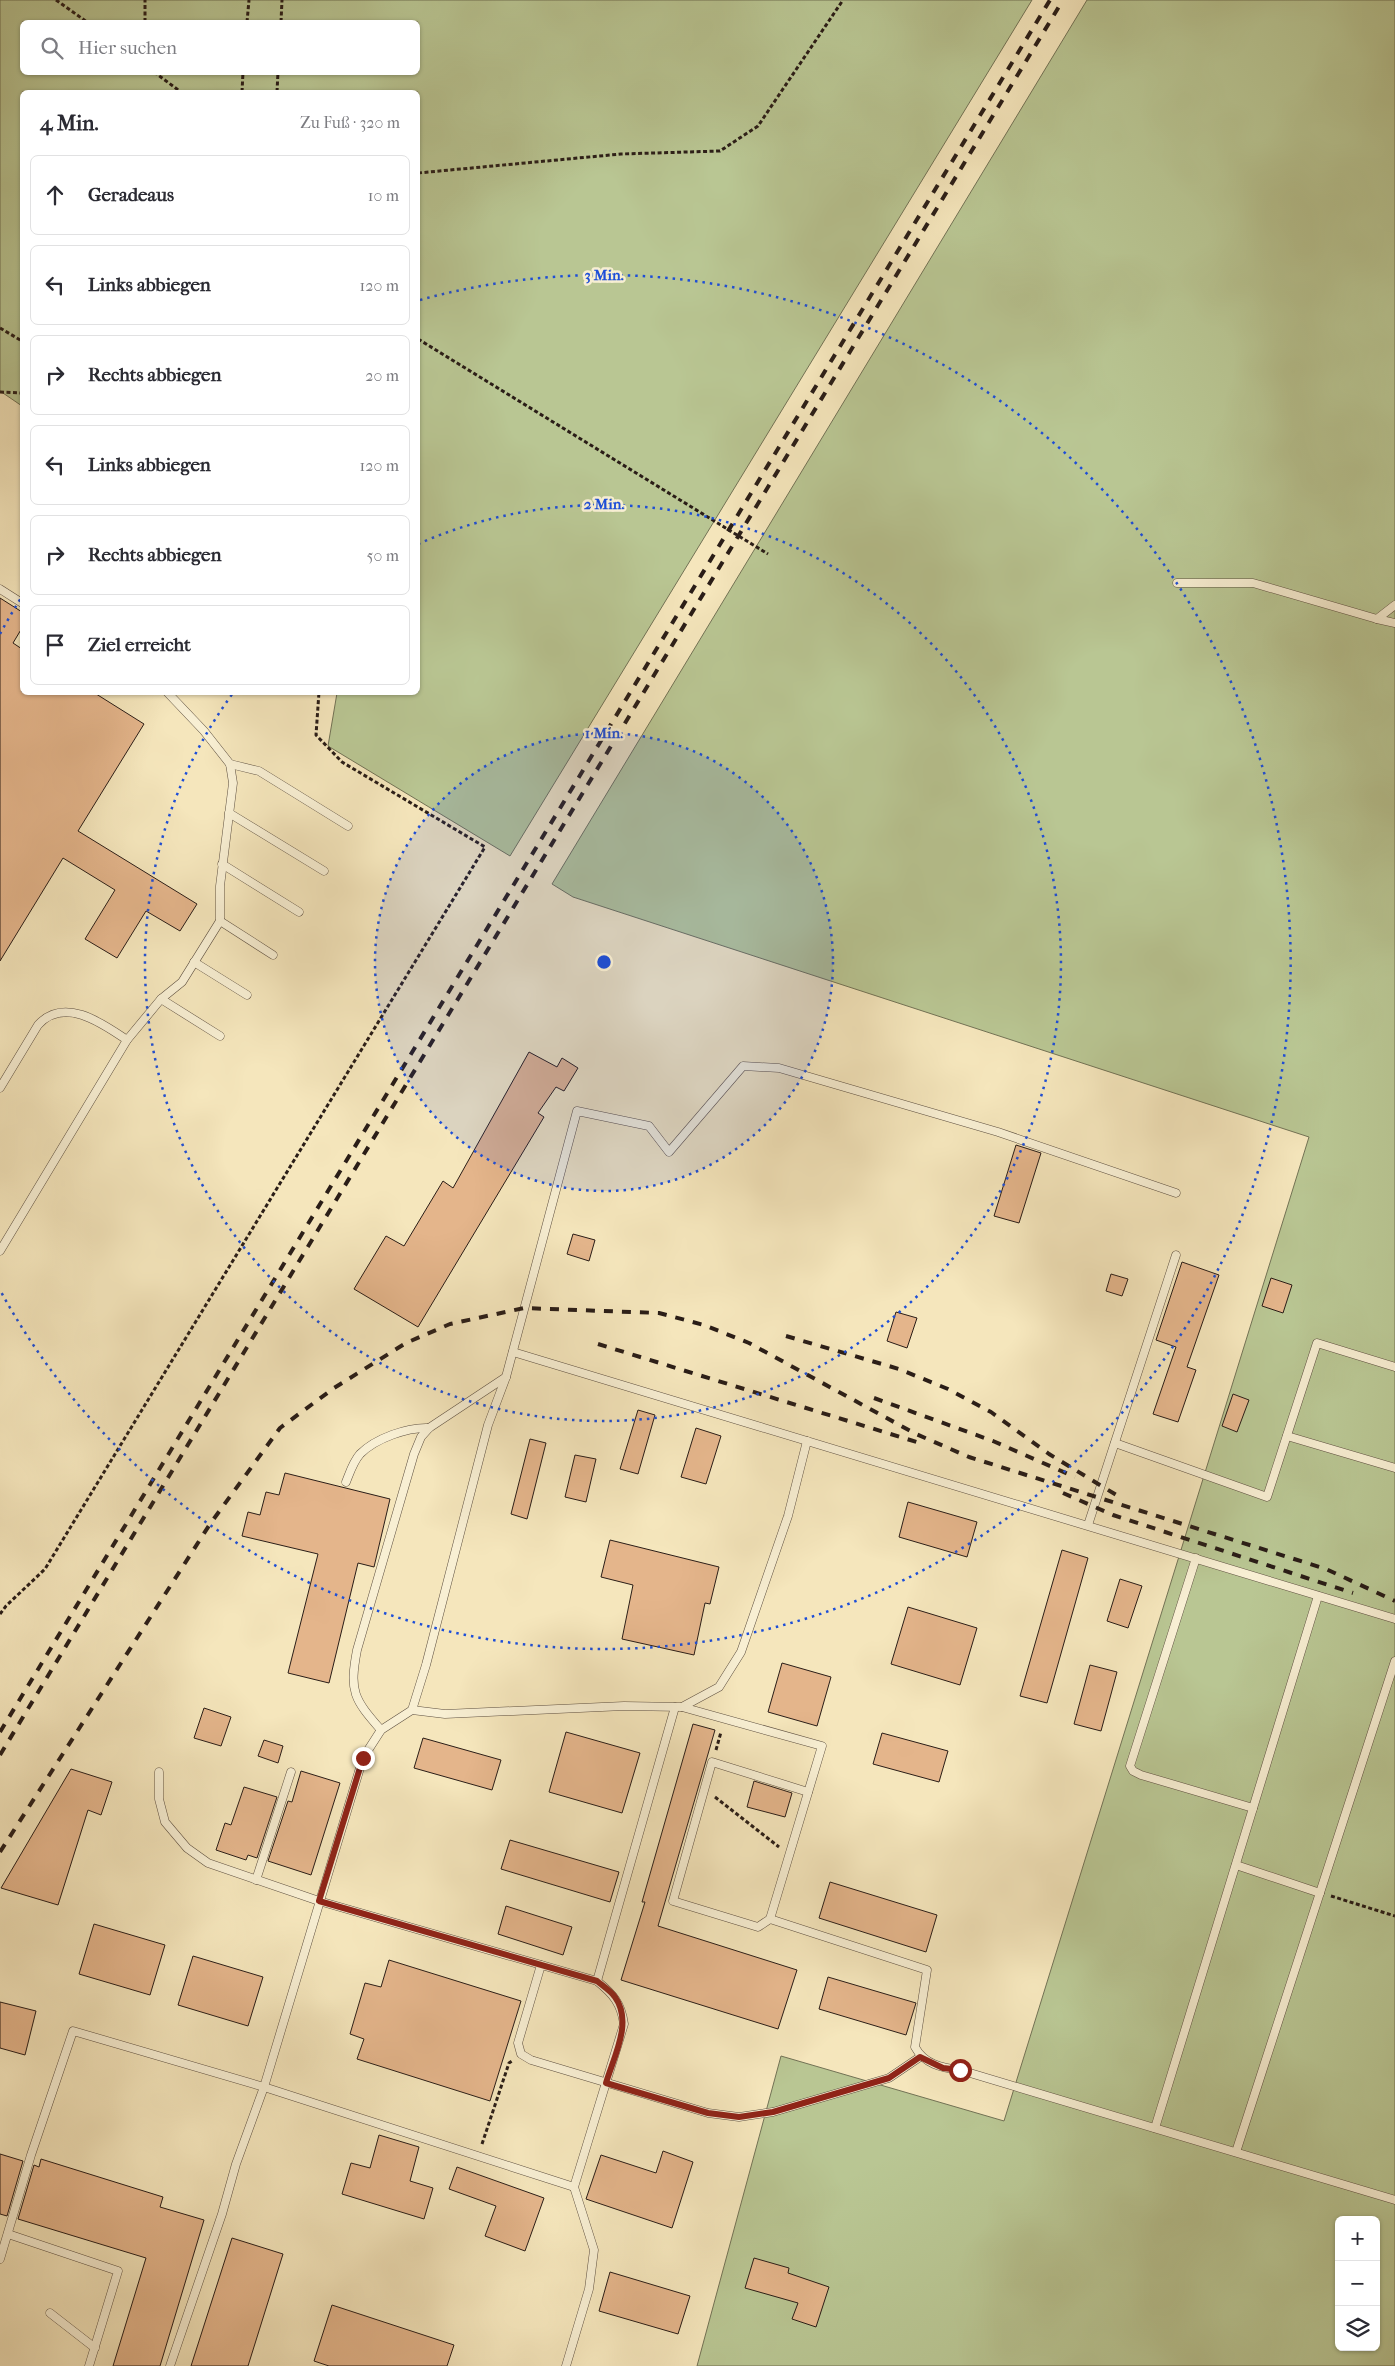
<!DOCTYPE html>
<html lang="de">
<head>
<meta charset="utf-8">
<style>
	:root { --surface:#fff; --page:#f7f7f7; --text:#2b2b33; --muted:#7c7c81; --line:#e1e1e2 }
	body { margin:0; font-family:"IM FELL French Canon",serif; background:var(--page); color:var(--text) }
	.controls { position:absolute; right:15px; bottom:15px; display:grid; overflow:hidden; border-radius:8px; box-shadow:0 1px 4px #0004 }
	.controls button { width:45px; height:45px; display:grid; place-items:center; padding:0; border:0; border-bottom:1px solid var(--line); background:var(--surface); color:var(--text); font:25px sans-serif }
	.stop { position:absolute; width:15px; height:15px; margin:-11px; border:4px solid #8f2418; border-radius:50%; background:#fff }
	.stop.end { background:#8f2418; border-color:#fff; box-shadow:0 1px 5px #0008 }
	.list { margin:0; padding:0; list-style:none }
	h2 { display:flex; justify-content:space-between; align-items:center; height:65px; margin:0; padding:0 20px; font-size:21px }
	h2 small { font-size:16px; font-weight:400; color:var(--muted) }
	.list li { display:grid; grid-template-columns:32px 1fr auto; gap:15px; align-items:center; box-sizing:border-box; height:80px; margin:0 10px 10px; padding:0 10px; border:1px solid var(--line); border-radius:8px }
	.list b { display:block; font-size:19px; white-space:nowrap }
	.list em { font-size:16px; font-style:normal; color:var(--muted) }
	.icon { flex:none; width:28px; height:28px; fill:none; stroke:currentColor; stroke-width:2; stroke-linecap:round; stroke-linejoin:round }
	.map { position:relative; flex:none; width:1395px; height:2366px; overflow:hidden }
	.search { position:absolute; background:var(--surface); box-shadow:0 1px 4px #0004; left:20px; top:20px; width:400px; height:55px; display:flex; align-items:center; gap:12px; box-sizing:border-box; padding:0 18px; border-radius:8px; color:var(--muted); font-size:19px }
	.panel { position:absolute; background:var(--surface); box-shadow:0 1px 4px #0004; left:20px; top:90px; width:400px; height:605px; border-radius:8px }
	.map>svg:first-child { display:block }
</style>
</head>
<body>
<div class="map">
<svg width="1395" height="2366" viewBox="0 0 1395 2366">
	<rect width="100%" height="100%" fill="#f5e6bc"/>
	<filter id="stains"><feTurbulence type="fractalNoise" baseFrequency=".004" numOctaves="4"/><feColorMatrix values="0 0 0 0 .2 0 0 0 0 .09 0 0 0 0 .02 0 0 0 .5 -.17"/></filter>
	<radialGradient id="worn" r=".72"><stop offset=".6" stop-color="#630" stop-opacity="0"/><stop offset="1" stop-color="#630" stop-opacity=".3"/></radialGradient>
	<g fill="#b9c693" stroke="#727255" fill-rule="evenodd">
		<path d="M0 0H1032L510 856 328 746 337 693 418 692V92H22V406L0 391ZM22 22H418V72H22Z"/>
		<path d="M1087 0H1395V2366H697L781 2056 1004 2121 1309 1137 573 897 552 884ZM1339 2220H1376V2347H1339Z"/>
	</g>
	<g fill="#e4b58b" stroke="#2a1d17">
		<polygon points="0,598 22,612 22,628 13,643 22,649 22,692 93,692 144,724 78,831 197,904 180,931 146,911 117,958 85,939 115,890 63,858 0,961"/>
		<polygon points="529,1052 557,1067 562,1058 578,1068 564,1091 556,1087 538,1113 544,1117 418,1327 354,1289 386,1236 404,1246 443,1181 453,1188"/>
		<polygon points="1016,1145 1041,1153 1019,1223 994,1216"/>
		<polygon points="573,1234 595,1240 589,1261 567,1254"/>
		<polygon points="1182,1262 1219,1275 1187,1367 1196,1370 1178,1422 1153,1414 1176,1347 1156,1340"/>
		<polygon points="1111,1274 1128,1279 1122,1296 1106,1291"/>
		<polygon points="1271,1278 1292,1285 1283,1313 1262,1306"/>
		<polygon points="896,1312 917,1318 907,1348 887,1341"/>
		<polygon points="1233,1394 1249,1400 1237,1432 1222,1426"/>
		<polygon points="638,1410 655,1415 638,1474 620,1469"/>
		<polygon points="696,1428 721,1436 706,1484 681,1477"/>
		<polygon points="530,1439 546,1443 527,1519 511,1514"/>
		<polygon points="575,1455 596,1459 586,1502 565,1497"/>
		<polygon points="285,1473 390,1499 374,1567 358,1563 329,1683 288,1673 318,1554 242,1536 248,1512 260,1515 266,1492 279,1495"/>
		<polygon points="908,1502 977,1522 967,1557 899,1537"/>
		<polygon points="610,1540 719,1567 710,1604 705,1603 694,1655 622,1639 633,1585 601,1577"/>
		<polygon points="1062,1550 1088,1558 1047,1703 1020,1696"/>
		<polygon points="1120,1579 1142,1586 1128,1628 1107,1621"/>
		<polygon points="908,1607 977,1628 960,1685 891,1664"/>
		<polygon points="782,1663 831,1677 817,1726 768,1712"/>
		<polygon points="1090,1665 1117,1672 1101,1731 1074,1724"/>
		<polygon points="204,1708 231,1717 221,1746 194,1738"/>
		<polygon points="693,1724 715,1730 658,1926 797,1970 778,2029 621,1980 645,1902 642,1902"/>
		<polygon points="566,1732 640,1753 622,1813 549,1792"/>
		<polygon points="882,1733 948,1751 939,1782 873,1764"/>
		<polygon points="423,1738 501,1760 492,1790 414,1768"/>
		<polygon points="264,1740 283,1746 278,1763 258,1756"/>
		<polygon points="71,1769 112,1782 101,1815 88,1810 58,1905 1,1888"/>
		<polygon points="301,1771 340,1783 311,1875 268,1861 288,1801 292,1802"/>
		<polygon points="754,1781 792,1793 785,1817 747,1807"/>
		<polygon points="244,1787 277,1797 257,1858 248,1855 246,1860 216,1850 225,1823 231,1825"/>
		<polygon points="510,1840 619,1872 610,1902 501,1869"/>
		<polygon points="830,1882 937,1915 926,1952 819,1918"/>
		<polygon points="506,1906 572,1927 563,1955 498,1934"/>
		<polygon points="94,1924 165,1945 150,1995 79,1974"/>
		<polygon points="193,1956 263,1977 248,2026 178,2005"/>
		<polygon points="389,1960 521,2001 490,2101 357,2059 364,2039 350,2034 365,1983 381,1987"/>
		<polygon points="828,1977 916,2003 906,2035 819,2009"/>
		<polygon points="0,2002 36,2011 25,2055 0,2048"/>
		<polygon points="379,2135 419,2147 410,2181 433,2188 424,2219 342,2194 351,2163 370,2168"/>
		<polygon points="663,2151 693,2162 672,2228 586,2199 601,2155 656,2173"/>
		<polygon points="0,2154 23,2161 7,2216 0,2214"/>
		<polygon points="41,2159 163,2197 160,2207 204,2220 160,2366 113,2366 146,2258 18,2219 34,2165 39,2167"/>
		<polygon points="457,2167 544,2198 525,2251 485,2236 496,2206 449,2189"/>
		<polygon points="232,2238 283,2254 248,2366 191,2366"/>
		<polygon points="754,2258 789,2268 788,2273 829,2287 816,2327 792,2319 798,2303 745,2288"/>
		<polygon points="610,2272 690,2296 678,2334 599,2311"/>
		<polygon points="332,2305 454,2345 447,2366 329,2366 314,2361"/>
	</g>
	<g fill="none" stroke-linecap="round" stroke-linejoin="round">
		<g stroke="#5d4f40" stroke-width="9">
			<g id="service">
				<polyline points="1177,583 1253,583 1377,619 1395,605"/>
				<polyline points="0,589 22,603"/>
				<polyline points="1377,619 1395,623"/>
				<polyline points="230,764 259,771 348,826"/>
				<polyline points="229,813 324,871"/>
				<polyline points="222,864 299,912"/>
				<polyline points="220,921 273,955"/>
				<polyline points="194,962 247,995"/>
				<polyline points="161,999 220,1036"/>
				<path d="M0 1088 38 1025C64 996 102 1023 127 1040"/>
				<polyline points="0,1251 127,1040 161,999 182,982 220,921 220,886 233,783 230,764 204,731 167,692"/>
				<polyline points="513,1352 1395,1619"/>
				<polyline points="1287,1436 1395,1468"/>
				<polyline points="1115,1443 1267,1497 1317,1343 1395,1367"/>
				<path d="M346 1482C350 1472 353 1462 360 1454 376 1438 408 1427 429 1428"/>
				<polyline points="1088,1525 1176,1255"/>
				<polyline points="1196,1558 1130,1766 1133,1771 1141,1775 1253,1808"/>
				<path d="M682 1707 822 1746 770 1919 927 1970 915 2047C924 2064 942 2068 960 2070L1395 2200"/>
				<polyline points="412,1710 445,1714 624,1706 682,1707 719,1687 741,1652 788,1516 807,1441"/>
				<path d="M381 1730C354 1699 349 1692 357 1650L414 1454 421 1437 429 1428 506 1377"/>
				<polyline points="1236,1865 1320,1893"/>
				<polyline points="256,1880 291,1772"/>
				<polyline points="770,1919 758,1927 673,1901 712,1762 808,1792"/>
				<polyline points="541,1965 518,2043 521,2054 531,2060 708,2113 739,2117 773,2112 889,2078 920,2057"/>
				<polyline points="597,1981 675,1707"/>
				<polyline points="1155,2128 1318,1596"/>
				<polyline points="1236,2152 1395,1661"/>
				<polyline points="8,2234 118,2271 89,2366"/>
				<path d="M0 2259 31 2155 73 2031 264 2087 574 2187 624 2024C621 2003 613 1994 597 1981L319 1901 208 1863 187 1848 165 1822 159 1799V1772"/>
				<polyline points="50,2313 95,2348"/>
				<polyline points="170,2366 222,2214 236,2164 264,2087 363,1758 381,1730 412,1710 426,1665 488,1425 506,1377 577,1111 649,1126 669,1152 743,1066 779,1068 998,1132 1176,1193"/>
				<polyline points="566,2366 589,2289 594,2250 574,2187"/>
			</g>
		</g>
		<g stroke="#2a1d17" stroke-width="3" stroke-dasharray="4 2.5" stroke-linecap="butt">
			<polyline points="56,0 87,22"/>
			<polyline points="145,22 145,0"/>
			<polyline points="247,22 249,0"/>
			<polyline points="281,22 282,0"/>
			<polyline points="154,72 181,92"/>
			<polyline points="242,92 243,72"/>
			<polyline points="277,92 278,72"/>
			<polyline points="418,173 621,154 720,151 758,126 843,0"/>
			<polyline points="0,328 22,341"/>
			<polyline points="418,339 768,554"/>
			<polyline points="0,392 22,393"/>
			<polyline points="0,1614 6,1606 45,1569 485,847 342,762 316,735 319,692"/>
			<polyline points="716,1750 721,1732"/>
			<polyline points="715,1797 779,1847"/>
			<polyline points="1331,1896 1395,1916"/>
			<polyline points="482,2144 509,2063 512,2061"/>
		</g>
		<use href="#service" stroke="#f8efd3" stroke-width="8"/>
		<g stroke="#2a1d17" stroke-width="4" stroke-dasharray="9 9" stroke-linecap="butt">
			<polyline points="786,1336 899,1369 948,1389 991,1412 1049,1454 1118,1496"/>
			<polyline points="598,1344 923,1444"/>
			<polyline points="874,1398 993,1441 1075,1477"/>
			<polyline points="1063,1493 1113,1515 1353,1593"/>
			<polyline points="0,1732 1050,0"/>
			<polyline points="0,1755 1063,0"/>
			<polyline points="0,1852 210,1524 280,1428 334,1388 406,1343 450,1324 524,1308 659,1313 704,1325 749,1343 916,1434 969,1457 1326,1569 1395,1601"/>
		</g>
	</g>
	<g fill="none" stroke-linecap="round" stroke-linejoin="round">
		<path stroke="#8f2418" stroke-width="6" d="M363 1758 319 1901 597 1981C603 1986 611 1991 615 1997 633 2022 614 2056 606 2083L708 2113 739 2117 773 2112 889 2078 920 2057 943 2068 960 2070"/>
	</g>
	<circle cx="604" cy="962" r="229" fill="#1d4ed8" fill-opacity=".12"/>
	<g fill="none" stroke="#1d4ed8" stroke-width="2.5" stroke-dasharray="2.5 5">
		<circle cx="604" cy="962" r="229"/>
		<path d="M418 544A458 458 0 1 1 233 693"/>
		<path d="M0 634A687 687 0 0 1 21 598M420 300A687 687 0 1 1 0 1290"/>
	</g>
	<circle cx="604" cy="962" r="8" fill="#1d4ed8" stroke="#f8efd3" stroke-width="2.5"/>
	<g font-size="15" text-anchor="middle" font-weight="bold" fill="#1d4ed8" stroke="#f8efd3" stroke-width="5" stroke-linejoin="round" paint-order="stroke">
		<text x="604" y="280">3 Min.</text>
		<text x="604" y="509">2 Min.</text>
		<text x="604" y="738">1 Min.</text>
	</g>
	<rect width="100%" height="100%" filter="url(#stains)"/>
	<rect width="100%" height="100%" fill="url(#worn)"/>
</svg>
<div class="controls">
<button>+</button>
<button>−</button>
<button><svg class="icon" aria-label="layers" viewBox="0 0 24 24"><path d="M12 4l9 5-9 5-9-5zM3 14l9 5 9-5"/></svg></button>
</div>
<div class="stop" style="left:960px;top:2070px"></div>
<div class="stop end" style="left:363px;top:1758px"></div>
<div class="search"><svg class="icon" aria-label="search" viewBox="0 0 24 24"><circle cx="10" cy="10" r="6"/><path d="M15 15l6 6"/></svg>Hier suchen</div>
<section class="panel">
<h2>4 Min.<small>Zu Fuß · 320 m</small></h2>
<ul class="list">
<li><svg class="icon" aria-label="ahead" viewBox="0 0 24 24"><path d="M12 20V5M6 11l6-6 6 6"/></svg><div><b>Geradeaus</b></div><em>10 m</em></li>
<li><svg class="icon" aria-label="left" viewBox="0 0 24 24"><path d="M17 20v-9H6M10 6l-5 5 5 5"/></svg><div><b>Links abbiegen</b></div><em>120 m</em></li>
<li><svg class="icon" aria-label="right" viewBox="0 0 24 24"><path d="M7 20v-9h11M14 6l5 5-5 5"/></svg><div><b>Rechts abbiegen</b></div><em>20 m</em></li>
<li><svg class="icon" aria-label="left" viewBox="0 0 24 24"><path d="M17 20v-9H6M10 6l-5 5 5 5"/></svg><div><b>Links abbiegen</b></div><em>120 m</em></li>
<li><svg class="icon" aria-label="right" viewBox="0 0 24 24"><path d="M7 20v-9h11M14 6l5 5-5 5"/></svg><div><b>Rechts abbiegen</b></div><em>50 m</em></li>
<li><svg class="icon" aria-label="arrive" viewBox="0 0 24 24"><path d="M6 21V4h12l-3 4 3 4H6"/></svg><div><b>Ziel erreicht</b></div></li>
</ul>
</section>
</div>
</body>
</html>
